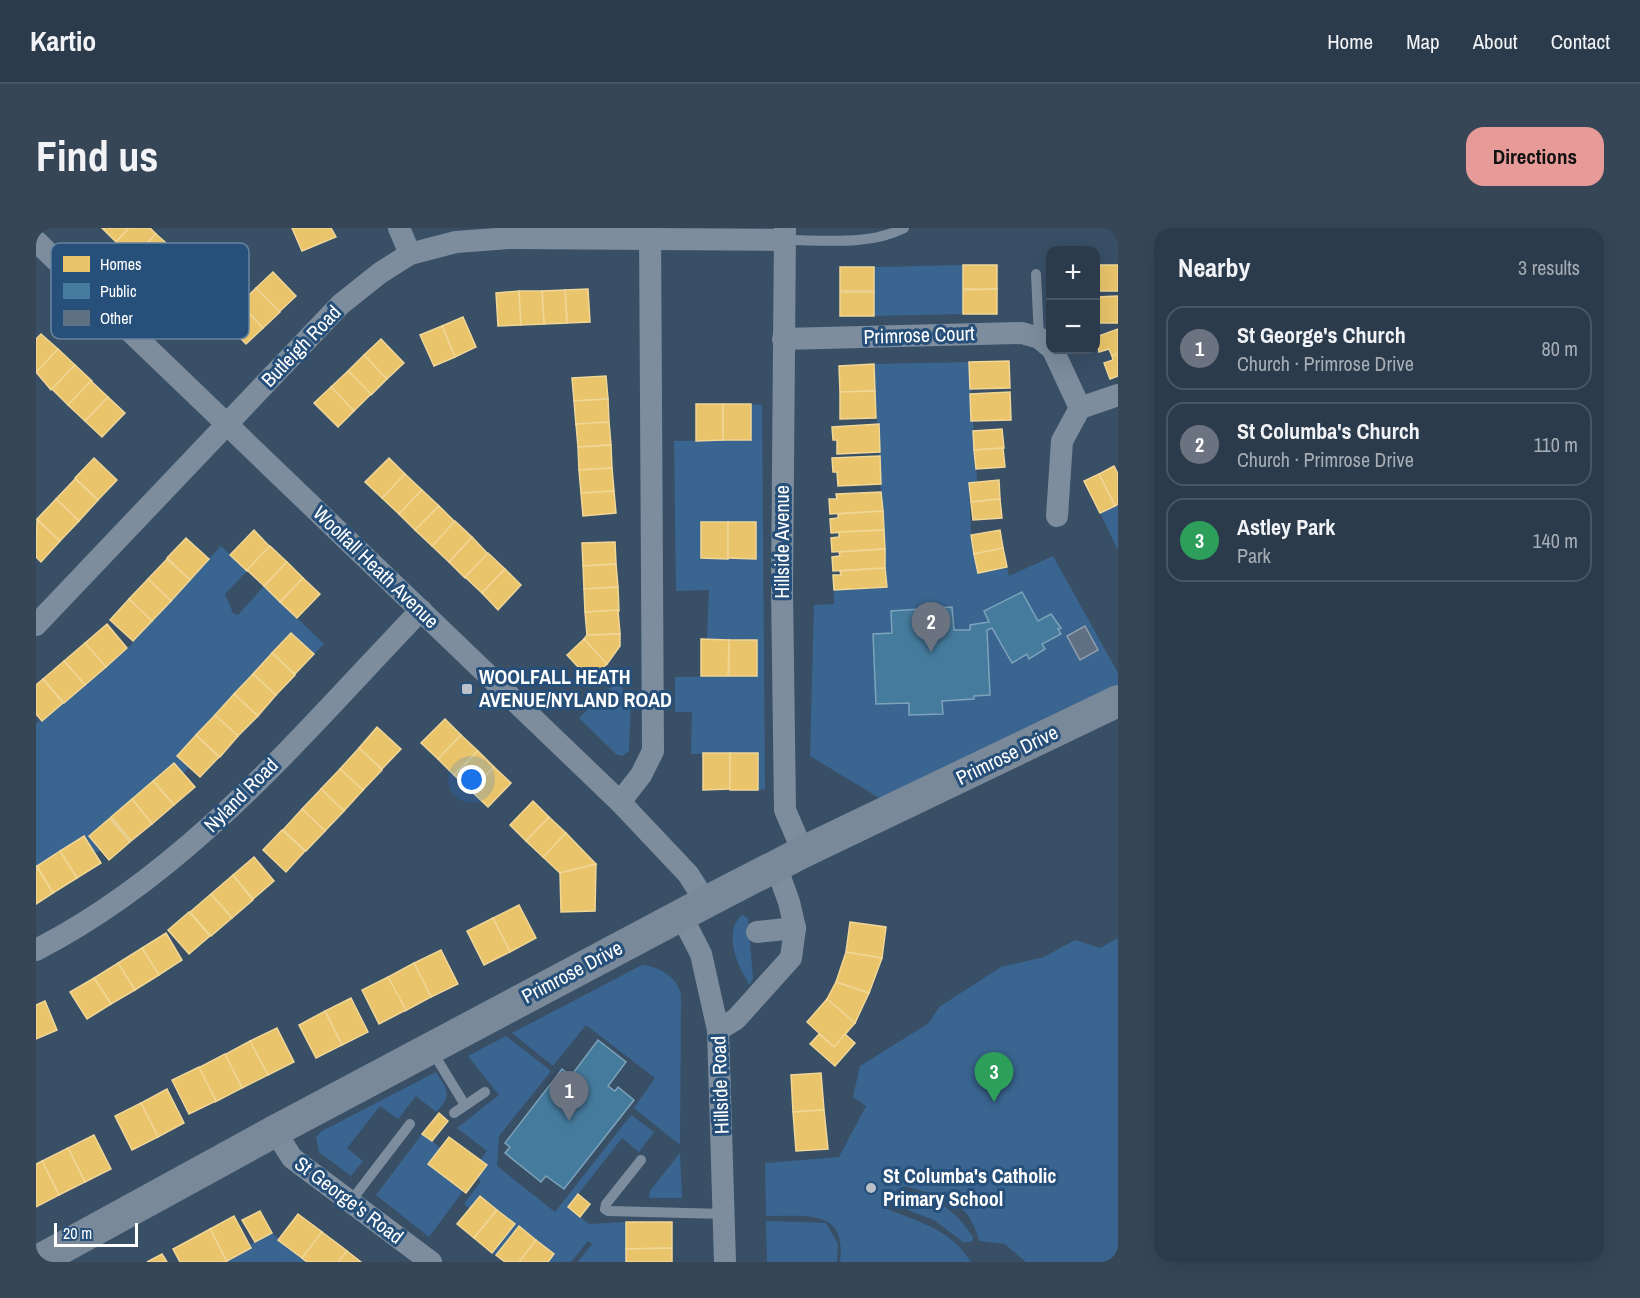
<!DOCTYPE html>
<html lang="en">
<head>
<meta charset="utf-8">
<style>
	:root { --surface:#2b3b4c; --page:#374656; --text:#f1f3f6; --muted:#a6adb5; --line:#475564; --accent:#e69b98 }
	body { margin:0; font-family:"Archivo Narrow",sans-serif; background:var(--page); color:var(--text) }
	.controls { position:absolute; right:18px; top:18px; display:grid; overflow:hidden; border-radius:12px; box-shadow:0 6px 24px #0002 }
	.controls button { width:54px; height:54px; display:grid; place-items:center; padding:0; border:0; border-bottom:2px solid var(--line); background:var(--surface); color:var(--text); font:30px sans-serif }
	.scale { position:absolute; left:18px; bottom:15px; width:84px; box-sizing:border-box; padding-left:6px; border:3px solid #fff; border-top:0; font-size:16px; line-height:21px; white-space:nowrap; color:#fff; -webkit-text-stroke:4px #264f79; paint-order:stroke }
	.you { position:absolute; left:436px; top:552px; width:21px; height:21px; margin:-15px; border:4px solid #fff; border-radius:50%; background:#1a73e8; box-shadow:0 0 0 9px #1a73e833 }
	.badge { display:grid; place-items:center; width:39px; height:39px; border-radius:50%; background:var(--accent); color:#fff; font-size:20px; font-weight:700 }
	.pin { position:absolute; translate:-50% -50px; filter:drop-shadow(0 2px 3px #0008) }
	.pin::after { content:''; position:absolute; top:32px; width:21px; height:18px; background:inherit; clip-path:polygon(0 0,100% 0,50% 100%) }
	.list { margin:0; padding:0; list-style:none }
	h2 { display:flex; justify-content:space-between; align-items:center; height:78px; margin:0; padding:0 24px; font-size:26px }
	h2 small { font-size:20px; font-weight:400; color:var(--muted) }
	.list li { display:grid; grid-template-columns:39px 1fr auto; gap:18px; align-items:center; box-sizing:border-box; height:84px; margin:0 12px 12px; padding:0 12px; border:2px solid var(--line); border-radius:18px }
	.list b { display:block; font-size:22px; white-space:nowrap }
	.list p { margin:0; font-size:20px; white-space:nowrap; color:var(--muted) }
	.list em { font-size:20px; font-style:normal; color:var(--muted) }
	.map { position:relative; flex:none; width:1082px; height:1034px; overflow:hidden; border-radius:18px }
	header { display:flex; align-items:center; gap:36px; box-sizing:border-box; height:84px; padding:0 30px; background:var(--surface); border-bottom:2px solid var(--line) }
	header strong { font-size:28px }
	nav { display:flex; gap:33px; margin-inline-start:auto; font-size:21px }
	.intro { display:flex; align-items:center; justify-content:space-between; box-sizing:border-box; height:144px; padding:0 36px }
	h1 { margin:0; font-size:42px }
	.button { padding:15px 27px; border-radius:18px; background:var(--accent); color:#111; font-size:21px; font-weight:700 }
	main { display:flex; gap:36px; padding:0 36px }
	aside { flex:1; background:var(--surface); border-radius:18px; box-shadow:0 6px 24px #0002 }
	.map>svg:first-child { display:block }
</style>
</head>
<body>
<header>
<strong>Kartio</strong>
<nav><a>Home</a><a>Map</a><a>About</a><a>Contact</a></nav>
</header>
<div class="intro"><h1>Find us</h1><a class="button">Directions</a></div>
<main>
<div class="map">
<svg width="1082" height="1034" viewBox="0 0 1082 1034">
	<rect width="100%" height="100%" fill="#394f66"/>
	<g fill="#3a6590">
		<polygon points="927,37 927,86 838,88 838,39"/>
		<polygon points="933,134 941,254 933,255 935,307 942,344 971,339 973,348 1017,328 1082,445 1082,460 845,571 774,528 778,377 798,376 798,362 850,359 838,136"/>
		<polygon points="715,176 726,177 729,561 722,562 722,525 655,526 656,484 639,484 639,449 720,448 721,412 671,411 673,362 640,363 638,213 715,212"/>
		<polygon points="1082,276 1082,322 1064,285"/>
		<polygon points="185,318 211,343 189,366 197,385 202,387 228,358 288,416 278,426 255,405 141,527 153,539 147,546 138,535 53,607 65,622 59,625 48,608 0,638 0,496 91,421"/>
		<polygon points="581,454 595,471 593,523 586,528 580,526 543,490"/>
		<path d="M706 687 712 690 717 750 714 757C702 740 686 704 706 687Z"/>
		<path d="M1082 710V1034H990L969 1016 943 1013C933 970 906 969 868 958L855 966 852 981C886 996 913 1000 935 1034H804C811 979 769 989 730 988L729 935 803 929 830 878 817 869 824 838 893 795 903 779 965 739 1008 729 1039 712 1064 720Z"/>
		<path d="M606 737C623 738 642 750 645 767L644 917 598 880 619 850 550 797 517 838 476 805Z"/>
		<polygon points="470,808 515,843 463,908 461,938 519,984 595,887 618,904 603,924 586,910 532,979 553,996 590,994 590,1034 542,1034 556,1016 552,1013 535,1034 512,1034 518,1026 483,998 460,1027 456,1025 479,996 444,968 434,981 428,976 445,953 441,949 444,932 451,923 421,900 463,867 432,828"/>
		<path d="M400 844C412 863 417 866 400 884L380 868 362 891 344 878 311 920 327 933 315 948 283 924 280 909 286 903Z"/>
		<polygon points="386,906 405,920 393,936 427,963 393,1009 340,967"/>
		<polygon points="644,925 646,970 613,970 614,963"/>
		<path d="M880 967C907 972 922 987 937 1009L936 1014H927L898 992 874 983 868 977 869 972Z"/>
		<polygon points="730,993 790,995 802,1016 801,1034 731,1034"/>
		<polygon points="236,1005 271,1034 191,1034 215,1020 214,1016"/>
	</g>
	<g fill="#e9c46a" stroke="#f0d697" stroke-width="1.5">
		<polygon points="66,0 93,0 80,14"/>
		<polygon points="93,0 114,0 120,6 97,29 80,14"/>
		<polygon points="256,0 295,0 300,9 266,23"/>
		<polygon points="120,6 137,21 114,45 97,29"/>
		<rect x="927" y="37" width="34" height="24"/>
		<rect x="1060" y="37" width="22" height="26"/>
		<rect x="804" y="39" width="34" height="24"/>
		<polygon points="237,44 260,68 243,84 220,60"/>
		<polygon points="220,60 244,84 227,100 204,76"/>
		<polygon points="552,61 554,94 531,95 529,62"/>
		<polygon points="961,61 961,86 927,86 927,62"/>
		<polygon points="529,62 531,95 508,96 506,63"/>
		<polygon points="483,63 485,97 462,98 460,65"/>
		<polygon points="483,63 506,63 508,96 485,97"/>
		<rect x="804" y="64" width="34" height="24"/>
		<polygon points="1082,68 1082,95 1060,95 1060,69"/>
		<polygon points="204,76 227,100 210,116 187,92"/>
		<polygon points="427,89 440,119 419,129 406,98"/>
		<polygon points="406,98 419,129 398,138 384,107"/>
		<polygon points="1082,101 1082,125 1076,128 1073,121 1063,124 1060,109"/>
		<polygon points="5,106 22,121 0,145 0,111"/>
		<polygon points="345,111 368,135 351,151 328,127"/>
		<polygon points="22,121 39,137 15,162 0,144"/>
		<polygon points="1082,125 1082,148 1074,151 1068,135 1077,132 1076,128"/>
		<polygon points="328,127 351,151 335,167 312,143"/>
		<polygon points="973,133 974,160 934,161 933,134"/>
		<polygon points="838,136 839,163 804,164 803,138"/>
		<polygon points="39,137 56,153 32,177 16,161"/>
		<polygon points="312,143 335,166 318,183 295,159"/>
		<polygon points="570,148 572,171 538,173 536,150"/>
		<polygon points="55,153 72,169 49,193 32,177"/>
		<polygon points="295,159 318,183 302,199 278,175"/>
		<polygon points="839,163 840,190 804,191 804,164"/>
		<polygon points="974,164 975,192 935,193 934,166"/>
		<polygon points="72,169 89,185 66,209 49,193"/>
		<polygon points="572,171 573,194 540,197 538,173"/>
		<polygon points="660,176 687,176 687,212 660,213"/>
		<rect x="687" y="176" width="28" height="36"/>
		<polygon points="573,194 575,217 542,219 540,196"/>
		<polygon points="843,196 844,224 801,226 801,212 797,212 796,199"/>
		<polygon points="966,201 968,220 938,222 937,203"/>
		<polygon points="575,217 576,240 543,242 542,219"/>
		<polygon points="967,220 969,239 940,241 938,222"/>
		<polygon points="844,228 845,256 802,258 801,244 797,244 796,230"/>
		<polygon points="58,230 81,252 62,272 39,250"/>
		<polygon points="353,230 369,246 346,270 329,254"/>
		<polygon points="1078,238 1082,246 1082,276 1079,278 1063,246"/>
		<polygon points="576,240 578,263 545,265 543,242"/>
		<polygon points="369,246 386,262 363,286 346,270"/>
		<polygon points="1063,246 1079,278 1064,285 1048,253"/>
		<polygon points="39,251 62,272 43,293 20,271"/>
		<polygon points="963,252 964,271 935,274 933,255"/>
		<polygon points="386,262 403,278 379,302 363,286"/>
		<polygon points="578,263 580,285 547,288 545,265"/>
		<polygon points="845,264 847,283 794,286 793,271 801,271 800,266"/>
		<polygon points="20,271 43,293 24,313 1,291"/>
		<polygon points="964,271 966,290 937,292 935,274"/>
		<polygon points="403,278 419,294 396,318 379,302"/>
		<polygon points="847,283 848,302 795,305 794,291 802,290 802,286"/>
		<polygon points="1,292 24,313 5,334 0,329"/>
		<polygon points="419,293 436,309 413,334 396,318"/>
		<polygon points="665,294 692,294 692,331 665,330"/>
		<polygon points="692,294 720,294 720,331 692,330"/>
		<polygon points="218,302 234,319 211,343 194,327"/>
		<polygon points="848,302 849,321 796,324 795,310 803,309 803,304"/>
		<polygon points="964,302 967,320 938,326 935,307"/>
		<polygon points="436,309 452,326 429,350 413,334"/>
		<polygon points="150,310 173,331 154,352 131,330"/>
		<polygon points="579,314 580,336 547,338 546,315"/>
		<polygon points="234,318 251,334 228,358 211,342"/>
		<polygon points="967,320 971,339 942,345 938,326"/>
		<polygon points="849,321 849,340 797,343 796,329 804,328 803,324"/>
		<polygon points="452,325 469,341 446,365 429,349"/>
		<polygon points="131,331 154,352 135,373 112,351"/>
		<polygon points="251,334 267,350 244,374 228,358"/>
		<polygon points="580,336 582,359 548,361 547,338"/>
		<polygon points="849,340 851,359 798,362 797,347 805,347 804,343"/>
		<polygon points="469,341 485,357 462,382 446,365"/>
		<polygon points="267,350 284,366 261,390 244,374"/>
		<polygon points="112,351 135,373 116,393 93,371"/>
		<polygon points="582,359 583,383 549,384 548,361"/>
		<polygon points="93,371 116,393 97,413 74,392"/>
		<polygon points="582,382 584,406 551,407 549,384"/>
		<polygon points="71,396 91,420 70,439 49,415"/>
		<polygon points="255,405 278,426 259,446 236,425"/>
		<polygon points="584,406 584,418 571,436 548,411 551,407"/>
		<polygon points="548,411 571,436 554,452 531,427"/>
		<polygon points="665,411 693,412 692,448 665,448"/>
		<rect x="693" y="412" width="28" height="36"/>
		<polygon points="49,415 70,439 49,457 28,433"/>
		<polygon points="236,425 259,447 240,467 217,446"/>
		<polygon points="28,433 49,457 28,475 7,451"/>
		<polygon points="217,446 240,467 222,488 198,466"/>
		<polygon points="7,451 27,475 6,493 0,486 0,457"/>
		<polygon points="198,466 222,488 202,508 179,487"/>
		<polygon points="179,487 202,508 184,529 160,507"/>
		<polygon points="409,491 425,507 402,531 385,515"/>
		<polygon points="341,499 365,521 346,541 323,520"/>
		<polygon points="160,507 183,529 164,549 141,528"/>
		<polygon points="425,507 442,523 418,547 402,531"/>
		<polygon points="323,520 346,542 327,562 304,541"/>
		<polygon points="442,523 458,539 435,563 418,547"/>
		<polygon points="667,525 694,525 694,561 667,562"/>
		<rect x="694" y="525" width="28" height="37"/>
		<polygon points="138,535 159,559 138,577 117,553"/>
		<polygon points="458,539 475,555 452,579 435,563"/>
		<polygon points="304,541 327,562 308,583 285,561"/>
		<polygon points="117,553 138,577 116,596 96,571"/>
		<polygon points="285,561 308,583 289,603 266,581"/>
		<polygon points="96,571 116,596 95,613 75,589"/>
		<polygon points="497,573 513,589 490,613 474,597"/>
		<polygon points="266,581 289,603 270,623 247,602"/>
		<polygon points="513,589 530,605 507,629 490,613"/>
		<polygon points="74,590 94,614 73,632 53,608"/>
		<polygon points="246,602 269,623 250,644 227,622"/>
		<polygon points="530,605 560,636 524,645 507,629"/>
		<polygon points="48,608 65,635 41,650 24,623"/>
		<polygon points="24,623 41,650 17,665 1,638"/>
		<polygon points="218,629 238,653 217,671 197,647"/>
		<polygon points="560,636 559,683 525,684 524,645"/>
		<polygon points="0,638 17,665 0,676"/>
		<polygon points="197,647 217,672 196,690 175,666"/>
		<polygon points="175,666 196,690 175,708 154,684"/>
		<polygon points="483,677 500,710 474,724 457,690"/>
		<polygon points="153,684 174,708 153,726 132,702"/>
		<polygon points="457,690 474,724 448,737 431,703"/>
		<polygon points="814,694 850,699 846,730 810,724"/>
		<polygon points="130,705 146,732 123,747 106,720"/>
		<polygon points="106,720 123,747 99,762 82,735"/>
		<polygon points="405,722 422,756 395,769 378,735"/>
		<polygon points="810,724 846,730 833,765 800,754"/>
		<polygon points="82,735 99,762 75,776 58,750"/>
		<polygon points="378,735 395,769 369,783 352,749"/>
		<polygon points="352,749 370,782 343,796 326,762"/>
		<polygon points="58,750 75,776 51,791 34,764"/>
		<polygon points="800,754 833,765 819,795 791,771"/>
		<polygon points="315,770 332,804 306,817 289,783"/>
		<polygon points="791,771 819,795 798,819 771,794"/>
		<polygon points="9,773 21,802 0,811 0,777"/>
		<polygon points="289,783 306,817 280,830 263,797"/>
		<polygon points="241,800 258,834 232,847 214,813"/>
		<polygon points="783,806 798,819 809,806 819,815 799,838 774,816"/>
		<polygon points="214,813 232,847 206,860 188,827"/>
		<polygon points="189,826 206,860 179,874 162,840"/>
		<polygon points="163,839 180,873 153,886 136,852"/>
		<polygon points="785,845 788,882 757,884 755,847"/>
		<polygon points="131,861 148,895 122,909 105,875"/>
		<polygon points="105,875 122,909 96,922 79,888"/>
		<polygon points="788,882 792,921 760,923 757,884"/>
		<polygon points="403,885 412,893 396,913 386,906"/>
		<polygon points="58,907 75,941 49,954 32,920"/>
		<polygon points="413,909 451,937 430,965 392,936"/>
		<polygon points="32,920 49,954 23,967 6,933"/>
		<polygon points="6,933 23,967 0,979 0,936"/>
		<polygon points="542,966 554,976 544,989 532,979"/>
		<polygon points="444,968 461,982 438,1010 421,996"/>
		<polygon points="461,982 479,996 456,1025 438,1010"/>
		<polygon points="224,983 236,1005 219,1014 206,992"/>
		<polygon points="262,986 286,1004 266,1030 242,1012"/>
		<polygon points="198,988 215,1020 191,1033 174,1001"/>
		<polygon points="590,994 636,994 636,1020 590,1021"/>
		<polygon points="483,998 500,1012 483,1034 469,1034 460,1027"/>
		<polygon points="174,1001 191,1034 144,1034 137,1021"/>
		<polygon points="286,1004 311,1023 302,1034 271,1034 266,1030"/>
		<polygon points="500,1012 518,1026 512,1034 483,1034"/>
		<polygon points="636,1020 636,1034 590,1034 590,1021"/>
		<polygon points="311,1023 325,1034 302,1034"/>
		<polygon points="126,1026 131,1034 111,1034"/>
	</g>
	<g fill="#457b9d" stroke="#7da3ba" stroke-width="1.5">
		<polygon points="986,364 1002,393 1015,386 1025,400 1022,401 1025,406 1006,416 1009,421 993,431 991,426 976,435 956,400 951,402 954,467 938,468 938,471 906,473 907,486 873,487 873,475 840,476 837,406 856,405 855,383 916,379 918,402 934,402 934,397 953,394 948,383"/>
		<polygon points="562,812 590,834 572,858 579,863 582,859 598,872 528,961 510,948 505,954 469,925 474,919 469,915 526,841 535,848"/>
	</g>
	<polygon fill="#5f7082" stroke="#919eac" stroke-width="1.5" points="1049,398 1062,422 1044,432 1031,408"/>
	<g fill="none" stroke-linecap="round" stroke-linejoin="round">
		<g stroke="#7d8d9d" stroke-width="10">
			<path d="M749 12C787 12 833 18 868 0"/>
			<polyline points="1000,46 1003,110"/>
			<polyline points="396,823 429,877"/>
			<polyline points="418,885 449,864"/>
			<polyline points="605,932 570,976 569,981 572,983 689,986"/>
			<polyline points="315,973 374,896"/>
		</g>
		<g stroke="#7d8d9d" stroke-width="22">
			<polyline points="363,0 374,26"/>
			<polyline points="749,0 746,361 749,582 767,624"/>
			<polyline points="0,13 584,574 652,646 670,674"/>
			<polyline points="747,111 986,105 1003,110 1014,119"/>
			<polyline points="1017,122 1044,180"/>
			<polyline points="1021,288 1026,213 1044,180 1082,167"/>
			<polyline points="0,397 305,76 344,45 374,26 420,14 473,10 749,12"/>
			<polyline points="584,574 605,547 617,523 614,0"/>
			<polyline points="645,687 665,726 682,802 689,1034"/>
			<polyline points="721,704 759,700"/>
			<path d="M0 722C154 643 267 505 385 382"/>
			<polyline points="682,802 700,791 755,730 759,700 753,674 740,638"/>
			<polyline points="239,903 256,930 395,1034"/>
		</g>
		<polyline stroke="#798999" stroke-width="32" points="0,1034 239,903 670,674 767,624 1082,473"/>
	</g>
	<g fill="#bac1c9" stroke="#264f79" stroke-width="2">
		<rect x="425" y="455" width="12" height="12" rx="3"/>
		<circle cx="835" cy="960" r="6"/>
	</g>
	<g text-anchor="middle" stroke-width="6" stroke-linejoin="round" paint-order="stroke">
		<g font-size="20" fill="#fff" stroke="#264f79">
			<text transform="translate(883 107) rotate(-2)" y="7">Primrose Court</text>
			<text transform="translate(265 118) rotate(-46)" y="7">Butleigh Road</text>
			<text transform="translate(746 314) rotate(-90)" y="7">Hillside Avenue</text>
			<text transform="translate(340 339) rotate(44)" y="7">Woolfall Heath Avenue</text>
			<text transform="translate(971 527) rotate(-26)" y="7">Primrose Drive</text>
			<text transform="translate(205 567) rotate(-45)" y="7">Nyland Road</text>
			<text transform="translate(536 744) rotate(-28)" y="7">Primrose Drive</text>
			<text transform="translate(684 857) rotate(-92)" y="7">Hillside Road</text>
			<text transform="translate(313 972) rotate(37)" y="7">St George's Road</text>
		</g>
		<g font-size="20" font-weight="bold" fill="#fff" stroke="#264f79" text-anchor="start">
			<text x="443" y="456">WOOLFALL HEATH<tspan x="443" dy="23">AVENUE/NYLAND ROAD</tspan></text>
			<text x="847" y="955">St Columba's Catholic<tspan x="847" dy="23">Primary School</tspan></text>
		</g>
	</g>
	<rect x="15" y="15" width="198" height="96" rx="9" fill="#264f79" stroke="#6784a1" stroke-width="1.5"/>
	<rect x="27" y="28" width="27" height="16" fill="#e9c46a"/>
	<rect x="27" y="55" width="27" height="16" fill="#457b9d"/>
	<rect x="27" y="82" width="27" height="16" fill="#5f7082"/>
	<g font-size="16" fill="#fff">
		<text x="64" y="42">Homes</text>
		<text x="64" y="69">Public</text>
		<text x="64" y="96">Other</text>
	</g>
</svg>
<div class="controls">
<button>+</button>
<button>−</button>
</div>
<div class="scale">20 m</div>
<div class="you"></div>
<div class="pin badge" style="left:533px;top:893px;background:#6b7280">1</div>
<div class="pin badge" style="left:895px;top:424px;background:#6b7280">2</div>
<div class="pin badge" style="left:958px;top:874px;background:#2e9e5b">3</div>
</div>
<aside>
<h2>Nearby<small>3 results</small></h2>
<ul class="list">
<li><span class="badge" style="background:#6b7280">1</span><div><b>St George's Church</b><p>Church · Primrose Drive</p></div><em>80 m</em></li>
<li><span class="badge" style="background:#6b7280">2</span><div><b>St Columba's Church</b><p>Church · Primrose Drive</p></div><em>110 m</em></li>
<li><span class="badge" style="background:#2e9e5b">3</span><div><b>Astley Park</b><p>Park</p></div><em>140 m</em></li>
</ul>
</aside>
</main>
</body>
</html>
